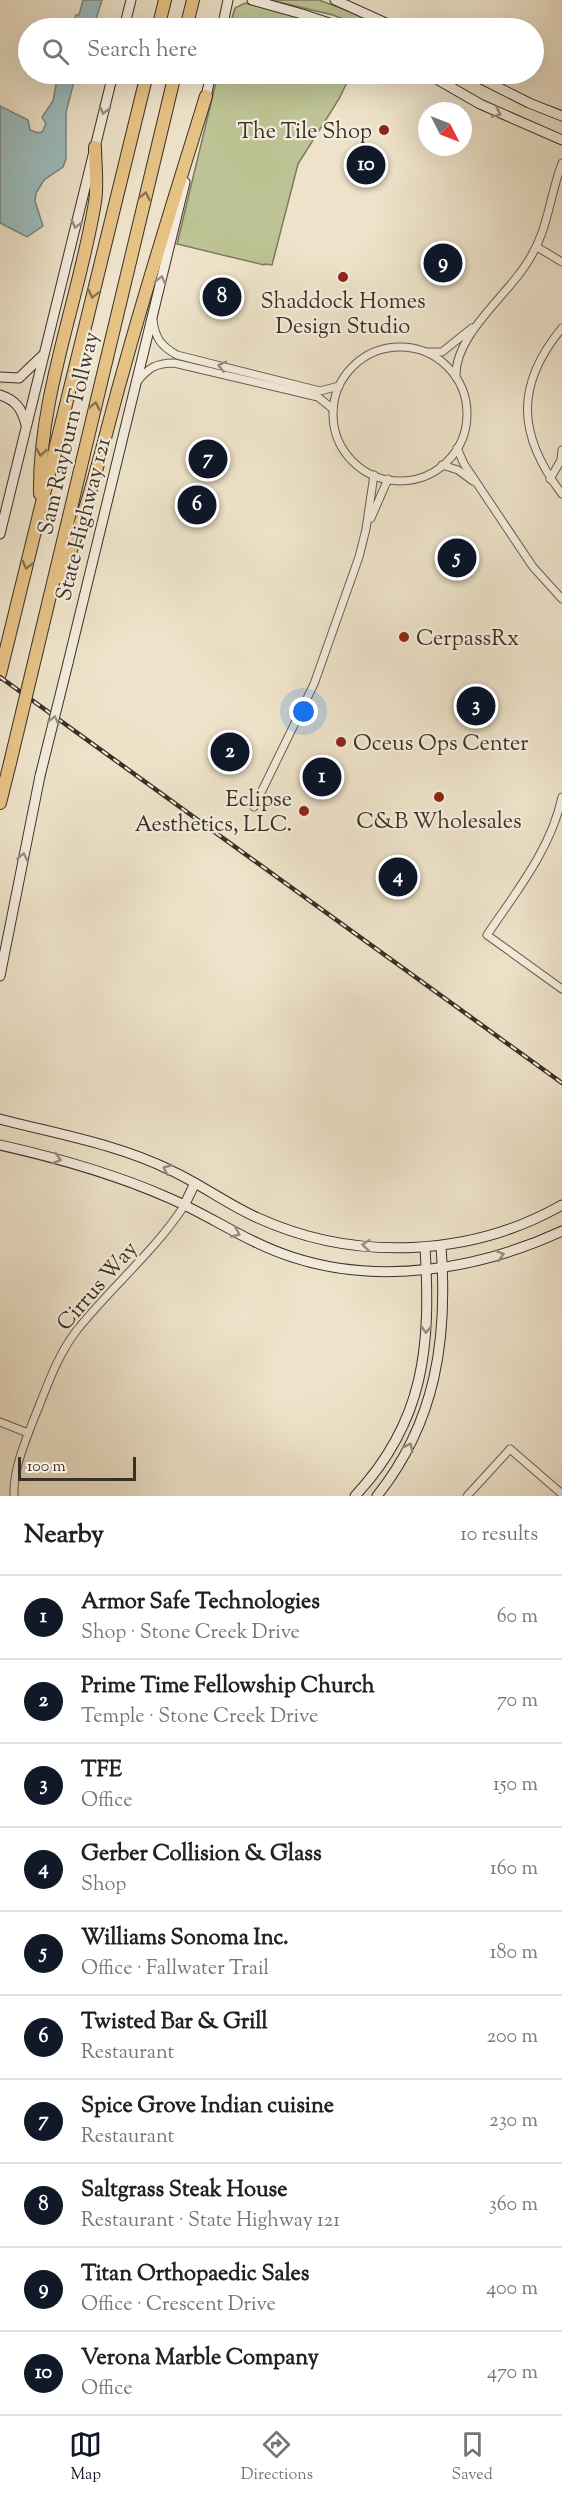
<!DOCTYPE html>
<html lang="en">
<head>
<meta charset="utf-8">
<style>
	:root { --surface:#fff; --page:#f6f6f6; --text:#222; --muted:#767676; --line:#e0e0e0; --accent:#111827 }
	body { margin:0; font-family:"Sorts Mill Goudy",serif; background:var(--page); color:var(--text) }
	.compass { position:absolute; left:418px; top:102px; width:54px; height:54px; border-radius:50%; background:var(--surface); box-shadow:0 6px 24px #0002; rotate:132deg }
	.scale { position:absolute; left:18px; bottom:15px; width:118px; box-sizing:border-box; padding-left:6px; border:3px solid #3a3027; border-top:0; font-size:16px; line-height:21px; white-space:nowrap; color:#3a3027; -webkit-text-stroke:4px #f4eddd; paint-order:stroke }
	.you { position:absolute; left:304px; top:712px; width:21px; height:21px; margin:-15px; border:4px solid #fff; border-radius:50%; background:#1a73e8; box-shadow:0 0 0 9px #1a73e833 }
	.badge { display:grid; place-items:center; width:39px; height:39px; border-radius:50%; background:var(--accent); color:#fff; font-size:20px; font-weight:700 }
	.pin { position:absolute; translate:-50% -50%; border:3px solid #fff; box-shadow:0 2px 6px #0006 }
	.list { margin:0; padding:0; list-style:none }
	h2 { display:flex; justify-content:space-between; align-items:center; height:78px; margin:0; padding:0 24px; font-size:26px }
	h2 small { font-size:20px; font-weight:400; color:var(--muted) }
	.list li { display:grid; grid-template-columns:39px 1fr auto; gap:18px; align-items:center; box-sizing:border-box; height:84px; padding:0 24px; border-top:2px solid var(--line) }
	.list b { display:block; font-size:22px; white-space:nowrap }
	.list p { margin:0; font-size:20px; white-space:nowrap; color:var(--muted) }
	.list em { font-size:20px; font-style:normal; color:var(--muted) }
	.icon { flex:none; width:33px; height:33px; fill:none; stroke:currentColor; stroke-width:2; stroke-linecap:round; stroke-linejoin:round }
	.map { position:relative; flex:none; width:562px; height:1496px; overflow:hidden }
	.search { position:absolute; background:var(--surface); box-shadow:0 6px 24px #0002; left:18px; right:18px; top:18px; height:66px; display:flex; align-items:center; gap:15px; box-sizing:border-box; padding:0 21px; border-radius:33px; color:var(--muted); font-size:22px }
	.sheet { height:918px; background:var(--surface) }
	nav { display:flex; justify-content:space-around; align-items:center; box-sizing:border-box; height:84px; border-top:2px solid var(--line); background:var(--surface); font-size:16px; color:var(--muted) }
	nav a { display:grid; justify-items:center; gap:3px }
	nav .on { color:var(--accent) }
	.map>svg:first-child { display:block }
</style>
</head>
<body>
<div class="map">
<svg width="562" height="1496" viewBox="0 0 562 1496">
	<rect width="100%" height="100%" fill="#eee3ca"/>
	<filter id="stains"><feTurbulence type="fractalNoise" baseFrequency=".00333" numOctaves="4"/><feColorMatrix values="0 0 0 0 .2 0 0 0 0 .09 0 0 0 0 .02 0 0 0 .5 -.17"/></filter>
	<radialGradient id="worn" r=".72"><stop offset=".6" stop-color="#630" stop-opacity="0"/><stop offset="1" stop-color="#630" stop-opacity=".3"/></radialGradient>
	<g fill="#bdc394" stroke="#7c7a5e" stroke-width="1.5">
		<polygon points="270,0 319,0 365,17 373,27 365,28 333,15"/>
		<polygon points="245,3 296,16 333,28 229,28 235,8"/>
		<polygon points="218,74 351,74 339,99 298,164 272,265 265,264 264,265 177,244"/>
	</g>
	<g fill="#9cbdbf" stroke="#758582" stroke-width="1.5">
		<polygon points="83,0 102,0 93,28 72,28 76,15 79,15"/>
		<polygon points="58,74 76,74 66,112 66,159 63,167 44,180 36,193 35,201 43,226 27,237 0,223 0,106 28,120 30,130 38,133 42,132 46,124 42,117 53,101"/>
	</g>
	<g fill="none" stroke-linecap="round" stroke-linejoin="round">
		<g stroke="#675d50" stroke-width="9">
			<g id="street">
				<polyline points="537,247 562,262"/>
				<path d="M153 320C155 338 161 346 177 355L320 391 339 386"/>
				<path d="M562 328C514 386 518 436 562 494"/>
				<circle cx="400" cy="414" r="67"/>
				<polyline points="429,352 442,352 472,328"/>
				<path d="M456 377C454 337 504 298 525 266 549 231 548 201 562 163"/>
				<path d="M137 382C148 368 156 363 174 363L318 397 333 409"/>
				<polyline points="457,448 464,464 533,567 562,599"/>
				<polyline points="442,465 458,470 473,481"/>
				<polyline points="550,479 561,460 562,450"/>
				<polyline points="371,518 388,479"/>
				<path d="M562 797C551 849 516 892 487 935L562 989"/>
				<polyline points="254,807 314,684 359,557 366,529 374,475"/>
				<polyline points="0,1422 28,1433"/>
				<path d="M14 1496C13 1470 24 1445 33 1421 46 1390 56 1357 77 1330 111 1287 154 1252 184 1206"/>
				<polyline points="467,1496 510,1449 562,1494"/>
			</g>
		</g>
		<g stroke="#3a3027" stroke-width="11">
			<g id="secondary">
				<polyline points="252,0 302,14 344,28"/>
				<polyline points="335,0 397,28"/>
				<polyline points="124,28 131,0"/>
				<polyline points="222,28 228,0"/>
				<polyline points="428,74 480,104 562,140"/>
				<polyline points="472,74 529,103 562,116"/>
				<polyline points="205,101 211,74"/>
				<polyline points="0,377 19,378 42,356"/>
				<path d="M0 395C16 400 22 409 26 425"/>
				<polyline points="0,534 113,74"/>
				<polyline points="68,663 185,182"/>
				<polyline points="0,976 40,776"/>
				<path d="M0 1119C57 1134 117 1144 170 1170 201 1184 228 1205 258 1218 355 1262 471 1257 562 1205"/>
				<path d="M0 1145C58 1158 115 1174 169 1198 211 1216 248 1243 292 1257 380 1286 480 1269 562 1231"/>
				<polyline points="184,1206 195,1183"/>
				<path d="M355 1496C425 1421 431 1346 425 1248"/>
				<path d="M377 1496C436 1422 448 1339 441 1247"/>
			</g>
		</g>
		<g stroke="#3a3027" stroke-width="14">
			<g id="highway">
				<polyline points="158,28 165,0"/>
				<polyline points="186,28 193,0"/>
				<path d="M40 494C38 398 80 296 95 202 98 184 95 165 95 147"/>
				<path d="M60 577C89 511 104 437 124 368 149 277 178 187 206 96"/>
				<polyline points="37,650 175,74"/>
				<polyline points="0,674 147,74"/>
				<polyline points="0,803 10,763"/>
			</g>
		</g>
		<use href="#street" stroke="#f4eddd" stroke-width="7"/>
		<use href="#secondary" stroke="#f4eddd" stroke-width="9"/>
		<use href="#highway" stroke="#e7c285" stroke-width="12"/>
		<g stroke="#3a3027" stroke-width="4.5">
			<polyline id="rail" points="0,677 562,1083"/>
		</g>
		<use href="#rail" stroke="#f4eddd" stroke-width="2" stroke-dasharray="7" stroke-linecap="butt"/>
		<g stroke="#3a3027" stroke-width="11" stroke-linecap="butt">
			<polyline id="secondary-bridge" points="40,776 68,663"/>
		</g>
		<g stroke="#3a3027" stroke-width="14" stroke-linecap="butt">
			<polyline id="highway-bridge" points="10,763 37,650"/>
		</g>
		<use href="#secondary-bridge" stroke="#f4eddd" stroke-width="9"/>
		<use href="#highway-bridge" stroke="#e7c285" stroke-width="12"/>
	</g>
	<defs><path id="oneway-chevron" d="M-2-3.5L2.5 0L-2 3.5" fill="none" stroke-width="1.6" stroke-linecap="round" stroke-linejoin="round" transform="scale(1.5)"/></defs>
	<g stroke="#978e82">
		<use href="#oneway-chevron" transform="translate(104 110) rotate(104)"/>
		<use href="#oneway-chevron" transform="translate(497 113) rotate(25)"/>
		<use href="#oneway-chevron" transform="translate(76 224) rotate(104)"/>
		<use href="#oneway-chevron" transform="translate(161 280) rotate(-76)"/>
		<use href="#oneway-chevron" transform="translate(222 366) rotate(-166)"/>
		<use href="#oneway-chevron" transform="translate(54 720) rotate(-76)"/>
		<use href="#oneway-chevron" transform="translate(23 857) rotate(-79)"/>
		<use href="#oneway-chevron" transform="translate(57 1159) rotate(16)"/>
		<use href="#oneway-chevron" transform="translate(167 1169) rotate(-156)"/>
		<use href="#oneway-chevron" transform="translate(236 1233) rotate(23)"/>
		<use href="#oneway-chevron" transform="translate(366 1245) rotate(-175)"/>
		<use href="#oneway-chevron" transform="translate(500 1255) rotate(-17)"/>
		<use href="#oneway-chevron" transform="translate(426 1329) rotate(92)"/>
		<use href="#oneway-chevron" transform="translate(409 1447) rotate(-63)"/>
	</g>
	<g stroke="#887251">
		<use href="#oneway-chevron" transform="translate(145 196) rotate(-77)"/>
		<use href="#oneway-chevron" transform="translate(93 294) rotate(104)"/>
		<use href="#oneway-chevron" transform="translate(95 406) rotate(-77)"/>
		<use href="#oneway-chevron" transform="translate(41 452) rotate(100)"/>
		<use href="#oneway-chevron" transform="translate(27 565) rotate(104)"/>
	</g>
	<g fill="#8f2418" stroke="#f4eddd" stroke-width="2">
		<circle cx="384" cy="130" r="6"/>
		<circle cx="343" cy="277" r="6"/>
		<circle cx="404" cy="637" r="6"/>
		<circle cx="341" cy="742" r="6"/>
		<circle cx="439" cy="797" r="6"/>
		<circle cx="304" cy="811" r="6"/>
	</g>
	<g text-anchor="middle" stroke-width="4.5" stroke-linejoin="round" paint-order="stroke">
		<g font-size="22" fill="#3a3027" stroke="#f4eddd" text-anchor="end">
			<text x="372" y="138">The Tile Shop</text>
			<text x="343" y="308" text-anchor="middle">Shaddock Homes<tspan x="343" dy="25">Design Studio</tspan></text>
			<text x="416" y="645" text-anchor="start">CerpassRx</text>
			<text x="353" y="750" text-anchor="start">Oceus Ops Center</text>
			<text x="292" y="806">Eclipse<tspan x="292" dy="25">Aesthetics, LLC.</tspan></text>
			<text x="439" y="828" text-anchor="middle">C&amp;B Wholesales</text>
		</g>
		<g font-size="22" fill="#3a3027" stroke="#f4eddd">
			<text transform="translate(67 433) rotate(-77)" y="8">Sam Rayburn Tollway</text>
			<text transform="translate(82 519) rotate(-76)" y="8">State Highway 121</text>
			<text transform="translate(96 1285) rotate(-49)" y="8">Cirrus Way</text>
		</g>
	</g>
	<rect width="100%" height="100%" filter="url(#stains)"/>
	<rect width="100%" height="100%" fill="url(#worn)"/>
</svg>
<svg class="compass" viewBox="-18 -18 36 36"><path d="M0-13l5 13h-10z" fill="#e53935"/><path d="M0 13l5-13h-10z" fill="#767676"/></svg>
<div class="scale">100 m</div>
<div class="you"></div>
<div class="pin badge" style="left:322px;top:777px">1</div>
<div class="pin badge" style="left:230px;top:752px">2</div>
<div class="pin badge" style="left:476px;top:706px">3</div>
<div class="pin badge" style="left:398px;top:877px">4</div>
<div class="pin badge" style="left:457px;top:558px">5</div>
<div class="pin badge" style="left:197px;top:505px">6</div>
<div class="pin badge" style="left:208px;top:459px">7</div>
<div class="pin badge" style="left:222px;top:297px">8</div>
<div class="pin badge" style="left:443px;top:263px">9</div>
<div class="pin badge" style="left:366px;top:165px">10</div>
<div class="search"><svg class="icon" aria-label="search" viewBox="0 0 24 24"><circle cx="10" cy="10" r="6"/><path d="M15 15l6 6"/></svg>Search here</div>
</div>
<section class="sheet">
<h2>Nearby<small>10 results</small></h2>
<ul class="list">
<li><span class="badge">1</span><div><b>Armor Safe Technologies</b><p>Shop · Stone Creek Drive</p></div><em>60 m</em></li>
<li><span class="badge">2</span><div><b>Prime Time Fellowship Church</b><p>Temple · Stone Creek Drive</p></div><em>70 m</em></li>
<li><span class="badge">3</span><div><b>TFE</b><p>Office</p></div><em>150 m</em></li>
<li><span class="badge">4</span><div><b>Gerber Collision &amp; Glass</b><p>Shop</p></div><em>160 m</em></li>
<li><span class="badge">5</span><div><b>Williams Sonoma Inc.</b><p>Office · Fallwater Trail</p></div><em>180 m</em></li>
<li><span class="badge">6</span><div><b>Twisted Bar &amp; Grill</b><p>Restaurant</p></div><em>200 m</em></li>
<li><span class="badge">7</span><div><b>Spice Grove Indian cuisine</b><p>Restaurant</p></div><em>230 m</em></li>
<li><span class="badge">8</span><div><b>Saltgrass Steak House</b><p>Restaurant · State Highway 121</p></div><em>360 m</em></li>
<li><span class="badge">9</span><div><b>Titan Orthopaedic Sales</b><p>Office · Crescent Drive</p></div><em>400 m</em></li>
<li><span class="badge">10</span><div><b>Verona Marble Company</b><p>Office</p></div><em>470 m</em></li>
</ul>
</section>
<nav>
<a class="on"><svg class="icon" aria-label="map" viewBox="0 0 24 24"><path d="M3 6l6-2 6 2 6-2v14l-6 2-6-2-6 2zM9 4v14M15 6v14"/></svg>Map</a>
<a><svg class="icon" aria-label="directions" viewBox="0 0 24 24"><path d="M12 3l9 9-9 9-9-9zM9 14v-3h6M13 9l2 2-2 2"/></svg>Directions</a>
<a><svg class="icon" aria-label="saved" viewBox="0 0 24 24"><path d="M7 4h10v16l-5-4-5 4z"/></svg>Saved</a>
</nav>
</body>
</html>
